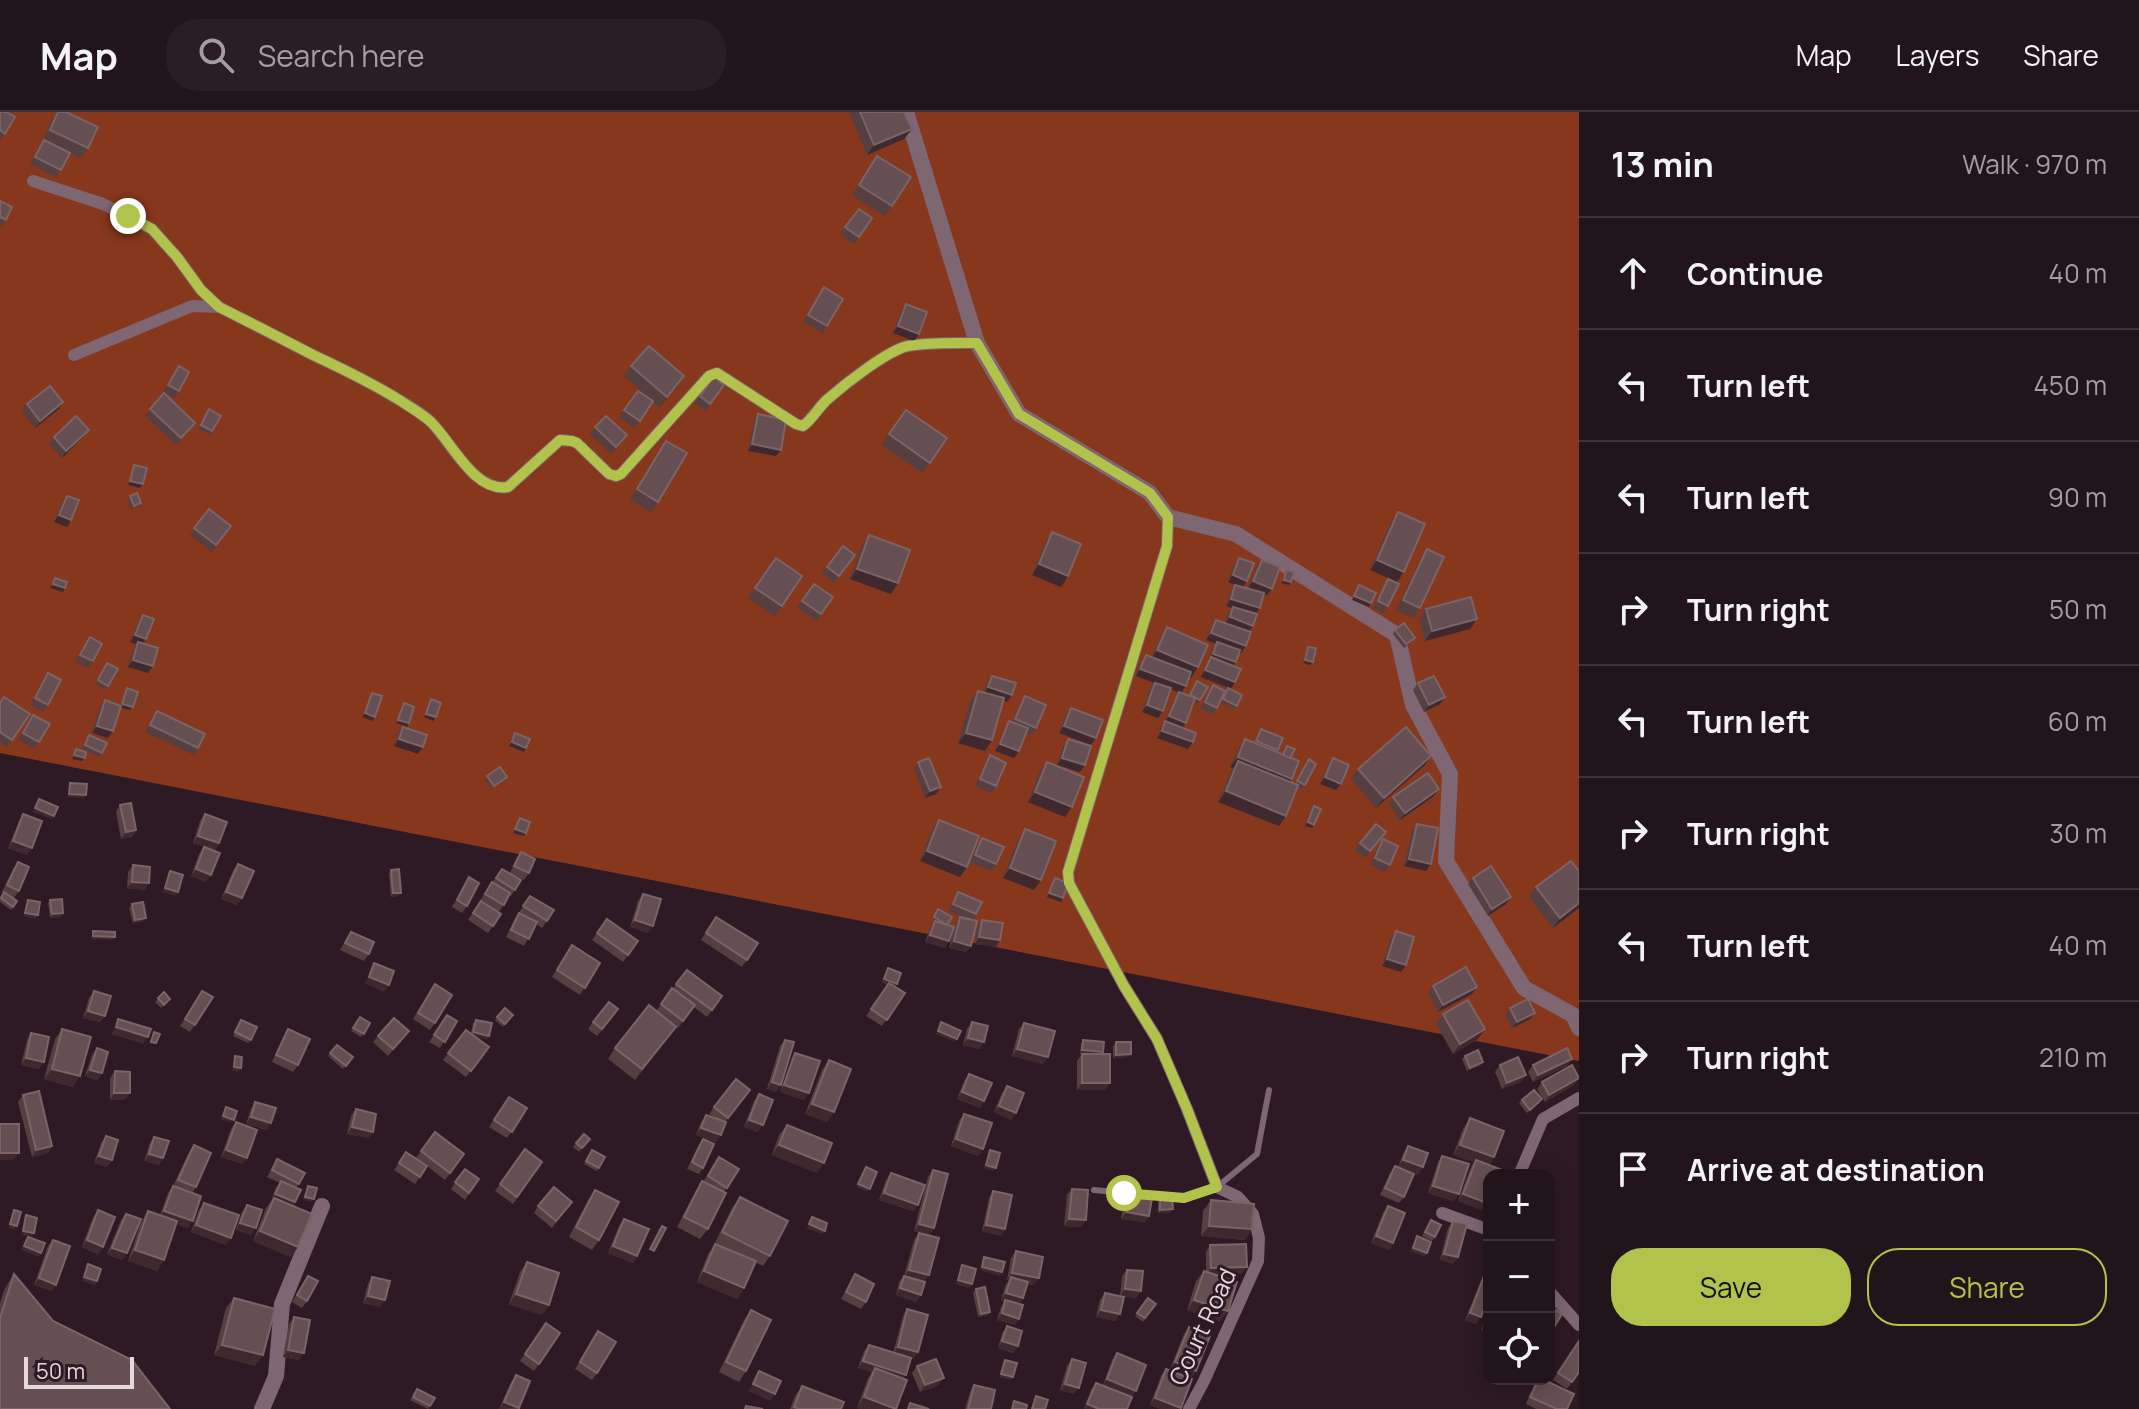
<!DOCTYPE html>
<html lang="en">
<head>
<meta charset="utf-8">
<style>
	:root { --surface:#22141b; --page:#2a1d24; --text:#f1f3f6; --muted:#a29ea3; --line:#3f333a; --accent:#b2c34c }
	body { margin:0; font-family:Manrope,sans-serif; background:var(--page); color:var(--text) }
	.controls { position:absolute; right:24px; bottom:24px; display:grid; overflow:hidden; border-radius:16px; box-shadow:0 4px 20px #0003 }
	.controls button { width:72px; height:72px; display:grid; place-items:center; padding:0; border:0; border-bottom:2px solid var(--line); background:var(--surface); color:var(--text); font:40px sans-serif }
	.scale { position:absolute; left:24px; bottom:20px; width:110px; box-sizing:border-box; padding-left:8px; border:4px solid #e6d8df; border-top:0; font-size:22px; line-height:28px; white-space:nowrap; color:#e6d8df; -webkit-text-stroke:6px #2d1a24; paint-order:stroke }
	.stop { position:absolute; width:24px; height:24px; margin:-18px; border:6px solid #b2c34c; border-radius:50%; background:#fff }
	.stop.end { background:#b2c34c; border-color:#fff; box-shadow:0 2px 8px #0008 }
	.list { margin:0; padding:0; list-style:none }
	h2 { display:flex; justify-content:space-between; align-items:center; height:104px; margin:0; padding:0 32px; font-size:34px }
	h2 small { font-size:26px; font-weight:400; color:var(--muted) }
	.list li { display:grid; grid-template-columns:52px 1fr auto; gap:24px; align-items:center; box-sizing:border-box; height:112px; padding:0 32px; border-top:2px solid var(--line) }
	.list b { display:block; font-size:30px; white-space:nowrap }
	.list em { font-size:26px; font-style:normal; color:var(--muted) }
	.actions { display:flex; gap:16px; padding:24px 32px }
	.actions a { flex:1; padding:18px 0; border:2px solid var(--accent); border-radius:32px; text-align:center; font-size:28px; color:var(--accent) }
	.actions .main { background:var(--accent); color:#111 }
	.icon { flex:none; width:44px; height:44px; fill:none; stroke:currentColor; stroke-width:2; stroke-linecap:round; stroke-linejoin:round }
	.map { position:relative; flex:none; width:1579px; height:1297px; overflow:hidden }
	header { display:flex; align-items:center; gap:48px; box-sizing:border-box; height:112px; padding:0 40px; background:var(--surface); border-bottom:2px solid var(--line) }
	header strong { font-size:38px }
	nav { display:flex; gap:44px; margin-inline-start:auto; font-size:28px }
	.search { width:560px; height:72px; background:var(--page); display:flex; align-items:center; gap:20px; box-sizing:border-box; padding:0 28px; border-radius:32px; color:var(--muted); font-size:30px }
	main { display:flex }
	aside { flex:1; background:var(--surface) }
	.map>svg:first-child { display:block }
</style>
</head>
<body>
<header>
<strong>Map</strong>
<div class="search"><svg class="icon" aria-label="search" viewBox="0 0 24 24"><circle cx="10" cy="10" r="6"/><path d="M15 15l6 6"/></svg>Search here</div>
<nav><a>Map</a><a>Layers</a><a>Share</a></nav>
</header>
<main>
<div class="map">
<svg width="1579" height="1297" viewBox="0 0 1579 1297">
	<rect width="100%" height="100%" fill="#2d1a24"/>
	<polygon fill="#86371c" points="0,0 1579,0 1579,949 0,641"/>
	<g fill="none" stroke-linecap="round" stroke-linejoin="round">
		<polyline stroke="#7e6672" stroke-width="6" points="1094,1078 1184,1086 1217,1075 1257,1042 1269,978"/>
		<g stroke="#7e6672" stroke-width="12">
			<path d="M33 69 103 92 152 117 177 145 201 178 219 195C251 211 282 227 313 243 343 257 372 271 401 289 411 295 423 302 431 310 451 330 475 381 508 375L560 328 572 329 577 331 609 362 616 364 621 362 709 264 717 261 796 312 803 314C813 306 819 294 829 286 845 272 888 238 908 234 930 230 954 231 977 231"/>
			<polyline points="74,243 192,194 219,195"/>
			<polyline points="1168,405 1167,434 1068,760 1069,771 1124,874 1157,927 1187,997 1217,1075 1238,1085 1253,1102 1259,1126 1258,1149 1204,1269 1189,1297"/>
			<polyline points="1519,1063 1543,1007 1579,986"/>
			<polyline points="1442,1101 1489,1118"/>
			<polyline points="1549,1179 1579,1213"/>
		</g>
		<g stroke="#7e6672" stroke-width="16">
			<polyline points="906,0 977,231 1019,302 1150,381 1168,405 1236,422 1397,523 1413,593 1450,662 1446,749 1524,876 1573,903 1579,916"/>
			<polyline points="262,1297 276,1264 282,1192 322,1094"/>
		</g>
	</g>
	<g fill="#563f41">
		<polygon points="0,0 15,5 0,28"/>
		<polygon points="57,0 66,0 88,36 81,46 70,41 56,65 30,52 43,29 52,7"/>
		<polygon points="849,0 904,0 912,17 904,27 867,43"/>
		<polygon points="870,54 892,94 885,104 852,83"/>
		<polygon points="0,89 6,108 1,115 0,114"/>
		<polygon points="859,97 872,106 854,132 840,122"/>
		<polygon points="824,175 827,214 823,221 803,210"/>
		<polygon points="906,192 919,222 914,229 893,221 901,199"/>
		<polygon points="631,254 677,275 659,295 653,289 635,316 619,305 638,279 653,289 624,264"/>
		<polygon points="174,261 179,279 174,286 163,280"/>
		<polygon points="714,265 724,273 705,299 695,291"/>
		<polygon points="63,290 59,297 35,316 22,299 27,292"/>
		<polygon points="150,297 195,311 176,333 145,304"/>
		<polygon points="209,297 221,304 210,323 198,317"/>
		<polygon points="906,298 947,326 922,361 881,333"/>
		<polygon points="758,302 781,338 776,344 748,339 754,309"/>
		<polygon points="595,315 627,323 611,342 590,322"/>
		<polygon points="84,324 62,346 49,332 54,325"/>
		<polygon points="666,329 658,390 651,400 630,388"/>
		<polygon points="67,384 71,408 67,415 54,410 62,391"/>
		<polygon points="130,384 141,391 139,394 131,397 127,388"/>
		<polygon points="209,397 231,414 212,440 190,423"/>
		<polygon points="1398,400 1397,470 1370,458 1391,410"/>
		<polygon points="1052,420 1061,475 1032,463 1045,431"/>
		<polygon points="869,423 898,471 891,482 850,467 862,434"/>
		<polygon points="843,434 855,443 834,471 822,462"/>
		<polygon points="1427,437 1420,496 1413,506 1396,498 1420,448"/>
		<polygon points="776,446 802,464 775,504 748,486"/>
		<polygon points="1239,446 1247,469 1242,475 1256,479 1248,476 1257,454 1262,448 1272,477 1267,483 1264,482 1255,502 1253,514 1249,520 1241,541 1239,540 1236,550 1233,554 1235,570 1231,577 1201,565 1212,537 1216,532 1206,528 1211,515 1216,508 1225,511 1228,501 1232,496 1226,494 1231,480 1235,473 1238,474 1228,470 1234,452"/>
		<polygon points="1388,467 1388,494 1383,501 1373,496 1384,474"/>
		<polygon points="814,472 833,485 816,509 797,496"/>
		<polygon points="1426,497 1477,507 1470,517 1425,529 1419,507"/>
		<polygon points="143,503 146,527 143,532 153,554 148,561 128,555 133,537 137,532 130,530 138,510"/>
		<polygon points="1167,515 1198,555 1191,566 1189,565 1181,581 1189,584 1197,569 1208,575 1198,592 1194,590 1186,611 1182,616 1188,637 1157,626 1161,616 1165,610 1174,587 1178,580 1171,577 1158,606 1142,600 1150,577 1154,571 1136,564 1141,550 1146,543 1151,545 1160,526"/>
		<polygon points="1395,518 1415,526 1404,536 1393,522"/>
		<polygon points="90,525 93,549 88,556 75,550"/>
		<polygon points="107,551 118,557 106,577 95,572"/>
		<polygon points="48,561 48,593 43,600 30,593"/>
		<polygon points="992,564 1012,583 1007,590 1003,589 992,628 985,639 958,631 970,589 978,579 984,581 987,570"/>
		<polygon points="1418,571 1445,585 1440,592 1424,600 1413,578"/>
		<polygon points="1213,573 1217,596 1212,602 1200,596"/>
		<polygon points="127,576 130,598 121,595 108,626 92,621 100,595 105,588 120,593"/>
		<polygon points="1228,576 1237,594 1235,597 1220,590"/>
		<polygon points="1025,584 1036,616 1031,623 1026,621 1014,646 995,639 1005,616 1009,609 1012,610 1021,591"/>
		<polygon points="0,591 30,602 7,635 0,630"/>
		<polygon points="1071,596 1096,626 1091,633 1059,621 1066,602"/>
		<polygon points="157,599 198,636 194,643 145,620"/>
		<polygon points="33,603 39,630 34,637 18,627"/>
		<polygon points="403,615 418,642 394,634 398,622"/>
		<polygon points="1261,617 1283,626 1276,640 1290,646 1292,667 1290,670 1295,672 1309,647 1316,652 1302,677 1298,674 1286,704 1279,714 1218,690 1233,656 1230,655 1238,638 1245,627 1253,631"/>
		<polygon points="89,623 102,641 100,645 82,637"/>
		<polygon points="1068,627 1080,660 1057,653 1063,634"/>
		<polygon points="990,643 996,674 991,681 975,674 986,650"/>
		<polygon points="1431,644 1424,654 1376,696 1351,667 1358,657"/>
		<polygon points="1333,646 1336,678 1320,672 1328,653"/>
		<polygon points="918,650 936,682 925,686 914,657"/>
		<polygon points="1047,650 1065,705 1028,690 1039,661"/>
		<polygon points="487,664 507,665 505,668 492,677 485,668"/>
		<polygon points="1439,677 1434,684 1400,708 1389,692 1393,685"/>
		<polygon points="120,693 136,718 132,725 121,727 116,700"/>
		<polygon points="23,702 27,743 8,736 19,709"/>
		<polygon points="205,702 219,731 215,738 193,731 200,709"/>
		<polygon points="939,708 967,755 960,765 920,749 932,718"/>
		<polygon points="1417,712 1426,759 1404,754 1412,718"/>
		<polygon points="1025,717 1034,778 1003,766 1018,728"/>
		<polygon points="1386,720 1365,746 1355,738 1360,731"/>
		<polygon points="982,726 996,752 991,759 970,750 977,733"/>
		<polygon points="1383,727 1390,753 1385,760 1370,753 1379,734"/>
		<polygon points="204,735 206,770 191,764 199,742"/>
		<polygon points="521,740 529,761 524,768 510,761 516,747"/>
		<polygon points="18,750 19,779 14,786 8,783 17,789 11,798 0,790 0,787 4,781 2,780 13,757"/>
		<polygon points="238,752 242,786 237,793 221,787 233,759"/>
		<polygon points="133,753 145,778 127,776 128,760"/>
		<polygon points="502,757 521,768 511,784 509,784 499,800 489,794 501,802 488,821 468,808 481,789 480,789 487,777"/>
		<polygon points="391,758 398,784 391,785 389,762"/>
		<polygon points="469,765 467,794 462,801 452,795"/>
		<polygon points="1473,766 1506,792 1488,804 1468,772"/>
		<polygon points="1536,775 1579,796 1553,816 1529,785"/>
		<polygon points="958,780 976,802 972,808 971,834 966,840 949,836 955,812 960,805 962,805 948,799 954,787"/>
		<polygon points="643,782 648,821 630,815 638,789"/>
		<polygon points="530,784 554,798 542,816 536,812 524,834 506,825 514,808"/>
		<polygon points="50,788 61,805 50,806 48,791"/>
		<polygon points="132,792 143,809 133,811 129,796"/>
		<polygon points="938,797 947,813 949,829 945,836 925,830 930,816 934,810 932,809"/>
		<polygon points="716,805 758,831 742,855 701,828"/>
		<polygon points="607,807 638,829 623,850 592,828"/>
		<polygon points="982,808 996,835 975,832 977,815"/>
		<polygon points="1396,819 1401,860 1382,854 1391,826"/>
		<polygon points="351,820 369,842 364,849 340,838"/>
		<polygon points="572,833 600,851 580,883 552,865"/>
		<polygon points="888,856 897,872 895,875 905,881 882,914 866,904 887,873 882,870"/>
		<polygon points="687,858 722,884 707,905 694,895 678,916 661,903 676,915 635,968 608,947 615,936 656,899"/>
		<polygon points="1433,874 1477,875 1472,882 1438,900 1428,881"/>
		<polygon points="94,879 105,904 100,910 83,906 89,886"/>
		<polygon points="202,879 213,885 190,920 180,914"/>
		<polygon points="430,879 435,911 430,918 413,907"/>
		<polygon points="158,886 170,887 161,896 155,890"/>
		<polygon points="505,896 513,903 503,915 495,908"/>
		<polygon points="1510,896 1530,907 1512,916 1505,903"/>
		<polygon points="1443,902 1478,927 1453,942 1436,912"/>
		<polygon points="447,903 457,909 440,936 429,930"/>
		<polygon points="613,904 597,924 588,917 593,910"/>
		<polygon points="360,905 370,911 361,925 351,919"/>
		<polygon points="241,908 251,928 248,931 233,924"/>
		<polygon points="476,908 489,924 487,927 475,924 489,935 466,965 443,948 466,918 471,921 473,911"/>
		<polygon points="972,910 980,937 963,933 967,917"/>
		<polygon points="1024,911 1043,952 1012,944 1019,917"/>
		<polygon points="62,917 73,975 44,967 55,927"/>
		<polygon points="288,917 298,953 293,960 272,950 284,924"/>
		<polygon points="409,919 388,944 373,930 378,924"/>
		<polygon points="31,921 39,957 21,953 27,928"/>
		<polygon points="785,928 781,973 776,980 767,977 780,934"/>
		<polygon points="1083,928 1102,942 1105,978 1077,978 1077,949 1082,942 1080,942 1081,932"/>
		<polygon points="1116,930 1129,945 1113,946 1113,934"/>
		<polygon points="337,933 353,945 343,957 328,944"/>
		<polygon points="97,936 102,961 97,968 85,964 92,943"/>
		<polygon points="795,941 804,988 780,980 791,948"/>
		<polygon points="1465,944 1483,950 1480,954 1467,959 1462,947"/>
		<polygon points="829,948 834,1000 827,1010 805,1002 822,958"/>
		<polygon points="1500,953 1526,963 1521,970 1502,977 1495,960"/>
		<polygon points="1533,953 1567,954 1533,970 1528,960"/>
		<polygon points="115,959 125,988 110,988 110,966"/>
		<polygon points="969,962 984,989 980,996 957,987 964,969"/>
		<polygon points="1542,970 1574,973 1545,990 1537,977"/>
		<polygon points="1007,974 1016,1001 1011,1008 994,1000 1002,981"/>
		<polygon points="750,978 725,1010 716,1030 696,1023 701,1010 706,1003 715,1006 709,1002 714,995"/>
		<polygon points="759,982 758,1020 744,1015 754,989"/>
		<polygon points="23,983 52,1034 48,1041 32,1045 18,990"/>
		<polygon points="509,985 527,996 507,1026 489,1015"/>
		<polygon points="1522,988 1539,991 1527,1001 1519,991"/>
		<polygon points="255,990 267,1018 246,1012 251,997"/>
		<polygon points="356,997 373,1020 368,1026 347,1022 351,1004"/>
		<polygon points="964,1002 983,1037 978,1044 951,1034 959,1009"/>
		<polygon points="1470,1006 1494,1045 1489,1053 1482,1098 1458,1089 1471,1055 1474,1050 1453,1043 1463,1017"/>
		<polygon points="236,1010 243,1052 221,1045 231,1017"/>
		<polygon points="787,1013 817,1061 772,1043 779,1023"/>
		<polygon points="435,1020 464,1042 445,1068 427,1054 415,1072 394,1058 406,1040 416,1046"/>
		<polygon points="106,1024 112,1048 107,1055 94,1051 101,1031"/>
		<polygon points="154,1025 163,1046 159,1053 144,1049 150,1031"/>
		<polygon points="590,1027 579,1040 573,1035 576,1031"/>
		<polygon points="703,1027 703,1056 699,1062 687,1057 698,1034"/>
		<polygon points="194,1033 196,1075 192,1081 188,1116 177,1112 157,1159 128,1149 141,1110 148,1099 160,1103 168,1081 173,1074 189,1040"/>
		<polygon points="1408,1034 1423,1055 1418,1062 1398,1055 1404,1040"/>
		<polygon points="525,1037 542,1050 513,1092 495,1079"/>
		<polygon points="592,1038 605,1045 597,1059 584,1052"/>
		<polygon points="1442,1044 1454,1089 1428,1081 1438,1050"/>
		<polygon points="277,1047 299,1072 296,1076 295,1090 293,1094 291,1145 253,1129 266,1096 271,1089 276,1076 280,1071 267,1065"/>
		<polygon points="714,1052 739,1057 724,1080 708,1117 700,1127 677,1115 695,1080 702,1069 703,1070"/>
		<polygon points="1395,1054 1404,1085 1399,1091 1380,1083 1390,1061"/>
		<polygon points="465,1057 479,1067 465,1088 451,1077"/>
		<polygon points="933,1058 934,1116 929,1123 914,1119 928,1065"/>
		<polygon points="891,1061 918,1093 913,1099 879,1088 886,1068"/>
		<polygon points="1072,1077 1081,1115 1064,1114 1067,1083"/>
		<polygon points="595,1078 599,1128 592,1138 569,1125 588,1088"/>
		<polygon points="993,1079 1005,1117 1001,1124 982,1119 989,1086"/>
		<polygon points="1129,1083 1149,1104 1144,1110 1121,1107 1124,1090"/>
		<polygon points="740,1085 770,1144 763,1154 755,1150 744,1176 737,1187 697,1170 708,1142 715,1132 731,1139 715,1131 732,1096"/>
		<polygon points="1160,1086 1170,1101 1158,1101 1158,1090"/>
		<polygon points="1211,1088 1245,1128 1201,1124 1203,1099"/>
		<polygon points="572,1090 552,1116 534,1101 538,1094"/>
		<polygon points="204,1091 226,1133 191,1120 199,1098"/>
		<polygon points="247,1093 251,1123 236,1118 242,1100"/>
		<polygon points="1388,1094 1393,1131 1389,1138 1371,1131 1383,1101"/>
		<polygon points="98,1098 103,1135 98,1142 82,1135 93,1105"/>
		<polygon points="126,1102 127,1141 122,1148 107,1142 121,1108"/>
		<polygon points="624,1107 637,1144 633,1151 608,1141 619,1114"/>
		<polygon points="1431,1108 1435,1125 1432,1129 1422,1124"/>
		<polygon points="1453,1109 1458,1145 1453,1152 1440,1148 1448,1116"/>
		<polygon points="919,1121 924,1170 916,1190 896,1183 899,1170 904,1164 914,1128"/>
		<polygon points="53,1128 56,1173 52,1179 34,1173 48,1134"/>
		<polygon points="1210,1133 1242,1162 1214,1163 1228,1199 1220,1209 1187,1198 1196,1169 1204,1159 1206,1160 1206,1140"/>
		<polygon points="1016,1139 1034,1173 1027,1172 1023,1186 1019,1192 1019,1207 1015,1213 997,1208 1001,1195 1005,1189 1001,1188 1006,1172 1009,1168 1007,1168 1011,1146"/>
		<polygon points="527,1150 542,1203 509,1192 520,1160"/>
		<polygon points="1127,1158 1136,1186 1120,1184 1122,1164"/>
		<polygon points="1486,1159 1476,1212 1465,1208 1482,1166"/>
		<polygon points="14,1162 53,1209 0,1297 0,1191 5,1176"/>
		<polygon points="855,1162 866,1190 861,1197 841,1187"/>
		<polygon points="308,1164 307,1189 302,1196 292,1190"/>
		<polygon points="372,1165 380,1195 363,1191 368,1172"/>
		<polygon points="976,1177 988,1203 978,1205 973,1181"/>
		<polygon points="1105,1181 1120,1202 1115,1209 1096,1205 1100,1188"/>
		<polygon points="234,1186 255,1254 214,1243 226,1196"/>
		<polygon points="1148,1186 1156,1192 1143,1210 1135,1204"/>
		<polygon points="907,1197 914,1247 911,1246 906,1263 903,1267 896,1297 861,1297 857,1296 868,1266 872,1260 858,1256 864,1239 869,1233 893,1241 903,1204"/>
		<polygon points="751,1198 746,1259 739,1270 719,1260 744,1208"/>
		<polygon points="1489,1199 1489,1221 1481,1218"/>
		<polygon points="294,1205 299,1248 283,1245 289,1212"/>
		<polygon points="546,1211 560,1221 534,1259 520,1249"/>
		<polygon points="1007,1214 1018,1234 1013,1241 998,1236 1002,1221"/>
		<polygon points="1189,1215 1196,1259 1191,1266 1170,1257 1184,1222"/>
		<polygon points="593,1226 597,1261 592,1268 575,1257"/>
		<polygon points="1579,1229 1579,1260 1567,1277 1553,1268"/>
		<polygon points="1117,1241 1132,1285 1127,1297 1084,1297 1091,1278 1096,1271 1103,1273 1112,1248"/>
		<polygon points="1072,1247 1074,1282 1060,1278 1067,1254"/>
		<polygon points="917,1254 939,1273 920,1280 912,1261"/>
		<polygon points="1166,1257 1180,1297 1161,1297 1150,1293 1161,1264"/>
		<polygon points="516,1263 530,1269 518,1297 499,1297 511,1270"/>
		<polygon points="1538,1267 1567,1297 1536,1297 1526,1292 1534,1273"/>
		<polygon points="974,1273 991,1297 965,1297 970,1280"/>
		<polygon points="802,1274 841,1297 790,1297 795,1284"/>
		<polygon points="417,1277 435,1286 428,1297 410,1288"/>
	</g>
	<g fill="#3f292e">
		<polygon points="912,17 904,27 867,43 874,33"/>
		<polygon points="898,214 919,222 914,229 893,221"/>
		<polygon points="684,264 677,275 659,295 667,285"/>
		<polygon points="63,290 59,297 35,316 40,309"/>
		<polygon points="89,318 84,324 62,346 66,339"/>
		<polygon points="752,332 781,338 776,344 748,339"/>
		<polygon points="130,369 143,372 140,376 128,373"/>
		<polygon points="59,403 71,408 67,415 54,410"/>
		<polygon points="1377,448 1404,460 1397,470 1370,458"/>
		<polygon points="1039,452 1068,464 1061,475 1032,463"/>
		<polygon points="857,457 898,471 891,482 850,467"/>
		<polygon points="1233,463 1247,469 1242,476 1228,470"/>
		<polygon points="1284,468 1291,470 1289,473 1281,471"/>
		<polygon points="1253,469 1272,477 1267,483 1248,476"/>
		<polygon points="53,472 65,476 63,480 50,476"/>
		<polygon points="1354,484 1371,491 1369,495 1352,488"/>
		<polygon points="1231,487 1260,496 1255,503 1226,494"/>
		<polygon points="1230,505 1253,514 1248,520 1225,512"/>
		<polygon points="1477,507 1470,517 1425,529 1432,519"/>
		<polygon points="1211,521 1246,534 1241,541 1206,528"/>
		<polygon points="135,523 146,527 141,534 130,530"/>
		<polygon points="1157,538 1198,555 1191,566 1150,548"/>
		<polygon points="1213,542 1236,550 1231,557 1210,546"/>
		<polygon points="133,548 153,554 148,561 128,555"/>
		<polygon points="1305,548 1313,550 1310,553 1303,551"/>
		<polygon points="1140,557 1186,574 1181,581 1136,564"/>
		<polygon points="1205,558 1235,570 1231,577 1201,565"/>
		<polygon points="988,575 1012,583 1007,590 984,582"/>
		<polygon points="1445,585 1440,592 1424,600 1429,593"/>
		<polygon points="122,592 133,595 130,598 119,595"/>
		<polygon points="1147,593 1163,599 1158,606 1142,600"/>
		<polygon points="365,601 375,605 373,609 362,605"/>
		<polygon points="426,602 436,605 433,609 424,605"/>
		<polygon points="1169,604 1186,611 1181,617 1164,611"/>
		<polygon points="398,608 409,611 407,615 396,611"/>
		<polygon points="97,614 113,619 108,626 92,621"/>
		<polygon points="1064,614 1096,626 1091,633 1059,621"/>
		<polygon points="1162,619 1193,630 1188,637 1157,626"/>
		<polygon points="966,621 992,628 985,639 958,631"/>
		<polygon points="399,627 423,635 418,642 394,634"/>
		<polygon points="512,630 526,636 524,640 509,634"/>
		<polygon points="1000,632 1019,639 1014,646 995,639"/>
		<polygon points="74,643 85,646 82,649 72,647"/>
		<polygon points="1431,644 1424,654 1376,696 1384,686"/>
		<polygon points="1238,645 1292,667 1284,677 1238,649 1233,656 1230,655"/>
		<polygon points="1062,646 1085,653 1080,660 1057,653"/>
		<polygon points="1325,665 1341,672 1336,678 1320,672"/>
		<polygon points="941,675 936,682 925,686 930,679"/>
		<polygon points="1439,677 1434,684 1400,708 1405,701"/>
		<polygon points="1226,679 1286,704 1279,714 1218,690"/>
		<polygon points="1035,680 1072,695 1065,705 1028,690"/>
		<polygon points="69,682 86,683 84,686 67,685"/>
		<polygon points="35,696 54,704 52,707 33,700"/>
		<polygon points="1308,710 1314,713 1312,716 1305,714"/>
		<polygon points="515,717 526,721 524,724 513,721"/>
		<polygon points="136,718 132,725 121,727 126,720"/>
		<polygon points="198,724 219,731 215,738 193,731"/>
		<polygon points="13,729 32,736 27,743 8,736"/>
		<polygon points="927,739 967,755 960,765 920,749"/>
		<polygon points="1409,747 1431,752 1426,759 1404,754"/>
		<polygon points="1010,756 1041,768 1034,778 1003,766"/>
		<polygon points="196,757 211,763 206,770 191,764"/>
		<polygon points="132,770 149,771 145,778 127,776"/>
		<polygon points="165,776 178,780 175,784 162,780"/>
		<polygon points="226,780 242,786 237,793 221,787"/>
		<polygon points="393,781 401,781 398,784 391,785"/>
		<polygon points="1049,781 1063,786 1061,790 1047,785"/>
		<polygon points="1511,785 1506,792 1488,804 1492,797"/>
		<polygon points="1579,791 1579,796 1553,816 1560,806"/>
		<polygon points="25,801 38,803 35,807 23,804"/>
		<polygon points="63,801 61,805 50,806 52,802"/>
		<polygon points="146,806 143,809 133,811 135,808"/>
		<polygon points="635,808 653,814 648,821 630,815"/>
		<polygon points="930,823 949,829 945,836 925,830"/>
		<polygon points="93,824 115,825 113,828 91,827"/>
		<polygon points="979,825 1000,828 996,835 975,832"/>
		<polygon points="954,829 971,834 966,840 949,836"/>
		<polygon points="1387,847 1406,853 1401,860 1382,854"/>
		<polygon points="369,865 389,873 384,880 364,871"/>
		<polygon points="884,867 897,872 894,875 882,870"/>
		<polygon points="1477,875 1472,882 1438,900 1443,893"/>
		<polygon points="88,899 105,904 100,910 83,906"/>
		<polygon points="1535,901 1530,907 1512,916 1517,910"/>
		<polygon points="116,915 148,925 143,932 111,922"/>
		<polygon points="1485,917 1478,927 1453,942 1460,932"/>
		<polygon points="938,919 957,927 955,930 935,922"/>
		<polygon points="473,920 489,924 487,927 470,923"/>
		<polygon points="968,926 984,930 980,937 963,933"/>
		<polygon points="1017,937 1048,945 1043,952 1012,944"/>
		<polygon points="1082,938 1103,940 1101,943 1080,942"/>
		<polygon points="1131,942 1129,945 1113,946 1116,943"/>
		<polygon points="26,946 44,950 39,957 21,953"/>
		<polygon points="1572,947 1567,954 1533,970 1538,963"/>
		<polygon points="1483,950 1480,954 1467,959 1470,956"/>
		<polygon points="234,955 241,956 239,960 231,959"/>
		<polygon points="52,957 80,964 73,975 44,967"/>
		<polygon points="90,958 102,961 97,968 85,964"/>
		<polygon points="1526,963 1521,970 1502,977 1507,971"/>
		<polygon points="1579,966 1574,973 1545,990 1549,983"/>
		<polygon points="772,970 781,973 776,980 767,977"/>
		<polygon points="1082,971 1110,971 1105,978 1077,978"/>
		<polygon points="784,973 809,981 804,988 780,980"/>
		<polygon points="962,980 984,989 980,996 957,987"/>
		<polygon points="114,981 130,981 125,988 110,988"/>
		<polygon points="812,992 834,1000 827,1010 805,1002"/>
		<polygon points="999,994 1016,1001 1011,1008 994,1000"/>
		<polygon points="223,1004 234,1008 232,1011 220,1007"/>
		<polygon points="251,1005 271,1011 267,1018 246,1012"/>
		<polygon points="749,1008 763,1013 758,1020 744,1015"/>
		<polygon points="352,1015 373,1020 368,1026 347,1022"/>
		<polygon points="701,1016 721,1023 716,1030 696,1023"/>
		<polygon points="956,1027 983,1037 978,1044 951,1034"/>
		<polygon points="779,1033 824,1051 817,1061 772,1043"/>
		<polygon points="1460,1033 1494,1045 1487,1055 1453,1043"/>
		<polygon points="52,1034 48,1041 32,1045 36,1038"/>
		<polygon points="226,1038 247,1046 243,1052 221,1045"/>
		<polygon points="0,1041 19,1041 14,1048 0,1048"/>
		<polygon points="149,1042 163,1046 159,1053 144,1049"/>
		<polygon points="99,1044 112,1048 107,1055 94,1051"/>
		<polygon points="1403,1048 1423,1055 1418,1062 1398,1055"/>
		<polygon points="986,1053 996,1056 993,1059 983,1056"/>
		<polygon points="858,1072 870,1077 867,1080 856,1075"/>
		<polygon points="1433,1074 1459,1082 1454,1089 1428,1081"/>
		<polygon points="884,1081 918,1093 913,1099 879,1088"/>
		<polygon points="275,1082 295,1090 290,1097 274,1086 271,1089"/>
		<polygon points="1463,1082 1487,1091 1482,1098 1458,1089"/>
		<polygon points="305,1085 314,1087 312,1090 303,1088"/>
		<polygon points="1173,1097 1170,1101 1158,1101 1160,1098"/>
		<polygon points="164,1099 193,1109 188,1116 159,1106"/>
		<polygon points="1126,1100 1149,1104 1144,1110 1121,1107"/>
		<polygon points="1069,1107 1086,1108 1081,1115 1064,1114"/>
		<polygon points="240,1111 256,1116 251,1123 236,1118"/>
		<polygon points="10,1112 17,1114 14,1118 8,1116"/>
		<polygon points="809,1112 825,1119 822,1122 806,1116"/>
		<polygon points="919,1112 934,1116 929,1123 914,1119"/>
		<polygon points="196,1113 231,1126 226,1133 191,1120"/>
		<polygon points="986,1113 1005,1117 1001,1124 982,1119"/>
		<polygon points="1209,1114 1252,1117 1245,1128 1201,1124"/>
		<polygon points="23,1119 34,1121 32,1125 21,1123"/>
		<polygon points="260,1119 298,1135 291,1145 253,1129"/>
		<polygon points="1376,1124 1393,1131 1389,1138 1371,1131"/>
		<polygon points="87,1128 103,1135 98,1142 82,1135"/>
		<polygon points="24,1134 41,1141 39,1145 21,1138"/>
		<polygon points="613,1134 637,1144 633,1151 608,1141"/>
		<polygon points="112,1136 127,1141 122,1148 107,1142"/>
		<polygon points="1413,1136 1427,1141 1425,1145 1410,1139"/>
		<polygon points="135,1138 164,1148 157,1159 128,1149"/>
		<polygon points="1444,1142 1458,1145 1453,1152 1440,1148"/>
		<polygon points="982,1155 1002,1160 1000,1164 979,1158"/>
		<polygon points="1247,1155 1242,1162 1207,1163 1211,1156"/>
		<polygon points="909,1158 929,1163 924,1170 904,1165"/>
		<polygon points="704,1159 744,1176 737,1187 697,1170"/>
		<polygon points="1012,1161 1039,1166 1034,1173 1010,1168 1011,1165 1009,1168 1007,1168"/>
		<polygon points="84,1165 97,1169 95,1173 82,1169"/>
		<polygon points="39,1166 56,1173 52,1179 34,1173"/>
		<polygon points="958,1168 972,1172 969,1176 955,1172"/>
		<polygon points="900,1176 921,1183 916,1190 896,1183"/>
		<polygon points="1125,1177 1141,1179 1136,1186 1120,1184"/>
		<polygon points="1006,1181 1023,1186 1019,1193 1001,1188"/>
		<polygon points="516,1182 549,1193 542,1203 509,1192"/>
		<polygon points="368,1184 385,1188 380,1195 363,1191"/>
		<polygon points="1194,1188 1228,1199 1220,1209 1187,1198"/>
		<polygon points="1101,1198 1120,1202 1115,1209 1096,1205"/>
		<polygon points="990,1200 988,1203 978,1205 981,1202"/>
		<polygon points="1002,1201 1019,1207 1015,1213 997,1208"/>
		<polygon points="1470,1201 1481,1205 1476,1212 1465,1208"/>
		<polygon points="1488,1208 1489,1208 1489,1221 1481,1218"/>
		<polygon points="1002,1229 1018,1234 1013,1241 998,1236"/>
		<polygon points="222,1233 263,1243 255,1254 214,1243"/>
		<polygon points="898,1235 918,1240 914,1247 893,1242"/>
		<polygon points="288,1238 304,1241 299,1248 283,1245"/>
		<polygon points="863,1249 906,1263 901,1270 875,1256 872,1260 858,1256"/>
		<polygon points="1175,1250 1196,1259 1191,1266 1170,1257"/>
		<polygon points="1001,1262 1013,1265 1010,1268 999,1265"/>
		<polygon points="944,1266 939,1273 920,1280 925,1273"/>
		<polygon points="1107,1267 1136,1279 1131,1285 1102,1274"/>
		<polygon points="753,1272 775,1282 770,1289 748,1279"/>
		<polygon points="1065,1272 1079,1276 1074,1282 1060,1278"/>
		<polygon points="864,1285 895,1297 861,1297 857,1296"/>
		<polygon points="1155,1286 1181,1296 1180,1297 1161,1297 1150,1293"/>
		<polygon points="504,1290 519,1296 499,1297"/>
		<polygon points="1087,1292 1099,1297 1084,1297"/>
	</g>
	<g fill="#654f52" stroke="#7a6468" stroke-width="2">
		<polygon points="0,0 6,0 15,5 5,22 0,18"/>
		<polygon points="58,0 66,0 98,15 88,36 50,18"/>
		<polygon points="860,0 904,0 912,17 874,33"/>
		<polygon points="44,28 70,41 61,58 35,45"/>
		<polygon points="877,44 911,65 892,94 859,73"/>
		<polygon points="0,89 12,95 6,108 0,105"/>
		<polygon points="859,97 872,106 859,125 845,115"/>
		<polygon points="824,175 843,187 827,214 808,203"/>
		<polygon points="906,192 927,200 919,222 898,214"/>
		<polygon points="649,234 684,264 667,285 631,254"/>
		<polygon points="179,254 189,260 179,279 168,273"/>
		<polygon points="714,265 724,273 710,292 700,284"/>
		<polygon points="50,274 63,290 40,309 27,292"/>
		<polygon points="638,279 653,289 640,309 624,298"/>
		<polygon points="164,281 195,311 181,326 150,297"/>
		<polygon points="209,297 221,304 212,319 201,313"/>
		<polygon points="906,298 947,326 930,351 889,322"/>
		<polygon points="758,302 786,308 781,338 752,332"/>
		<polygon points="76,304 89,318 66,339 54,325"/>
		<polygon points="606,304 627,323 616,335 595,315"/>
		<polygon points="666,329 687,341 658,390 637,377"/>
		<polygon points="134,353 147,356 143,372 130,369"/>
		<polygon points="137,381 141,391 134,394 130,384"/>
		<polygon points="67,384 79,388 71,408 59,403"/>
		<polygon points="209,397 231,414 216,433 194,416"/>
		<polygon points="1398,400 1425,412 1404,460 1377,448"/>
		<polygon points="1052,420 1081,432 1068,464 1039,452"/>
		<polygon points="869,423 910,438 898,471 857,457"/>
		<polygon points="843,434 855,443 839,464 827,455"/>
		<polygon points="1427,437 1444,445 1420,496 1403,488"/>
		<polygon points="776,446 802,464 782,494 755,476"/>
		<polygon points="1239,446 1254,451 1247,469 1233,463"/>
		<polygon points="1262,448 1280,455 1272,477 1253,469"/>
		<polygon points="1286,458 1294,460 1291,470 1284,468"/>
		<polygon points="55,466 67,470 65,476 53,472"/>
		<polygon points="1388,467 1399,472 1388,494 1378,489"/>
		<polygon points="814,472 833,485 821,502 802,489"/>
		<polygon points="1235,473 1264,481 1260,496 1231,487"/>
		<polygon points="1359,473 1376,481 1371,491 1354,484"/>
		<polygon points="1471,485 1477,507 1432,519 1426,497"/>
		<polygon points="1233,495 1257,502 1253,514 1230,505"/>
		<polygon points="143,503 154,507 146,527 135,523"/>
		<polygon points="1216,508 1251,520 1246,534 1211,521"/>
		<polygon points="1404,511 1415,526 1406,532 1395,518"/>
		<polygon points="1167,515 1208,533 1198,555 1157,538"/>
		<polygon points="90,525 102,532 93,549 80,543"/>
		<polygon points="138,530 158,536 153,554 133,548"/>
		<polygon points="1217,530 1240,538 1236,550 1213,542"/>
		<polygon points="1308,535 1316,536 1313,550 1305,548"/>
		<polygon points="1146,543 1191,560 1186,574 1140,557"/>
		<polygon points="1211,545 1241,557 1235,570 1205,558"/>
		<polygon points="107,551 118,557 108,574 98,568"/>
		<polygon points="48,561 61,568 48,593 35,586"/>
		<polygon points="992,564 1016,571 1012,583 988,575"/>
		<polygon points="1434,564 1445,585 1429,593 1418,571"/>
		<polygon points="1197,569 1208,575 1200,588 1190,583"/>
		<polygon points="1155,571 1171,576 1163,599 1147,593"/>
		<polygon points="1213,573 1225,579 1217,596 1205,590"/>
		<polygon points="127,576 138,580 133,595 122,592"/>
		<polygon points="1228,576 1242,583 1237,594 1223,587"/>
		<polygon points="978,579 1004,586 992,628 966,621"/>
		<polygon points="1179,580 1195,586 1186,611 1169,604"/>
		<polygon points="372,581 382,584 375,605 365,601"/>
		<polygon points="1025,584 1046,593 1036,616 1015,607"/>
		<polygon points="4,585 30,602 12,628 0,620 0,591"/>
		<polygon points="431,587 441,591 436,605 426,602"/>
		<polygon points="105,588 121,594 113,619 97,614"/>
		<polygon points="404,591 414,595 409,611 398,608"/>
		<polygon points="1071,596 1103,608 1096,626 1064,614"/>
		<polygon points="157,599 205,622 198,636 150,613"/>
		<polygon points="33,603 50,612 39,630 23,621"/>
		<polygon points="1009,609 1028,616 1019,639 1000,632"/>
		<polygon points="1165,609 1196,621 1193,630 1162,619"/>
		<polygon points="403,615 427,623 423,635 399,627"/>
		<polygon points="1406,615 1431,644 1384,686 1358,657"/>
		<polygon points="1261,617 1283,626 1278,638 1256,629"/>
		<polygon points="515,621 530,627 526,636 512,630"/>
		<polygon points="89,623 107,631 102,641 85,633"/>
		<polygon points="1068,627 1091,634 1085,653 1062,646"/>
		<polygon points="1245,627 1299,649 1292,667 1238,645"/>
		<polygon points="1287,634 1295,637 1290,646 1283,643"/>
		<polygon points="76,637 86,640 85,646 74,643"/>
		<polygon points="990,643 1006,651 996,674 980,667"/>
		<polygon points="929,646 941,675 930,679 918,650"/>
		<polygon points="1333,646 1349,653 1341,672 1325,665"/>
		<polygon points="1309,647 1316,652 1305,673 1297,669"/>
		<polygon points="1238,649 1298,673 1286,704 1226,679"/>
		<polygon points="1047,650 1084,665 1072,695 1035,680"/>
		<polygon points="500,655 507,665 494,674 487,664"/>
		<polygon points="1428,661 1439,677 1405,701 1393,685"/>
		<polygon points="70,671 87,672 86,683 69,682"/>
		<polygon points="39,687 58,695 54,704 35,696"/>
		<polygon points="131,691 136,718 126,720 120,693"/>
		<polygon points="1314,694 1321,697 1314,713 1308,710"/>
		<polygon points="23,702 42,709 32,736 13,729"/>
		<polygon points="205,702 227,710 219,731 198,724"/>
		<polygon points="520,706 530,710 526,721 515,717"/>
		<polygon points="939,708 979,724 967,755 927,739"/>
		<polygon points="1376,712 1386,720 1370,739 1360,731"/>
		<polygon points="1417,712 1438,716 1431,752 1409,747"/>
		<polygon points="1025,717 1056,729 1041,768 1010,756"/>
		<polygon points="982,726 1004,735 996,752 975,743"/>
		<polygon points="1383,727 1398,734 1390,753 1375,746"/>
		<polygon points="204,735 220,741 211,763 196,757"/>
		<polygon points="521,740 535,747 529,761 514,754"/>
		<polygon points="1571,749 1579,759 1579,791 1560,806 1536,775"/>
		<polygon points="18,750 29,755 19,779 7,773"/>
		<polygon points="238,752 254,759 242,786 226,780"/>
		<polygon points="133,753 150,755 149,771 132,770"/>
		<polygon points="1491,754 1511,785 1492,797 1473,766"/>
		<polygon points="399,757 401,781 393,781 391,758"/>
		<polygon points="502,757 521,768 515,778 496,766"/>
		<polygon points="170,759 183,763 178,780 165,776"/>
		<polygon points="469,765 479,771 467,794 457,788"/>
		<polygon points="1055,766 1068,771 1063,786 1049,781"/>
		<polygon points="492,770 510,781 504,793 485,782"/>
		<polygon points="4,780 17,789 13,795 1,786"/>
		<polygon points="958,780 982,790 976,802 953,792"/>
		<polygon points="643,782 661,787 653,814 635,808"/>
		<polygon points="530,784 554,798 547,809 523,794"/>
		<polygon points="62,787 63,801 52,802 50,788"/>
		<polygon points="28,788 40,790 38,803 25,801"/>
		<polygon points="481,789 501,802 493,814 473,801"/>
		<polygon points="143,790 146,806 135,808 132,792"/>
		<polygon points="938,797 952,805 947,813 934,805"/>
		<polygon points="519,801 537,810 529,827 511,818"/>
		<polygon points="716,805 758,831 747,848 706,821"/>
		<polygon points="960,805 977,809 971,834 954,829"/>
		<polygon points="607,807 638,829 628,843 597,821"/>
		<polygon points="982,808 1003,811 1000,828 979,825"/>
		<polygon points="935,809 954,815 949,829 930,823"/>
		<polygon points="93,819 115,820 115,825 93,824"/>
		<polygon points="1396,819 1414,825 1406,853 1387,847"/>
		<polygon points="351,820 374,830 369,842 345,831"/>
		<polygon points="572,833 600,851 585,876 557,858"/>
		<polygon points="374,851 394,859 389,873 369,865"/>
		<polygon points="1466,855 1477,875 1443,893 1433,874"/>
		<polygon points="888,856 901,861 897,872 884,867"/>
		<polygon points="687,858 722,884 712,898 676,872"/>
		<polygon points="889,871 905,881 887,908 871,897"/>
		<polygon points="435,872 452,883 435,911 418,901"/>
		<polygon points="672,876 695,893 683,909 661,892"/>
		<polygon points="94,879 111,884 105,904 88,899"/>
		<polygon points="202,879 213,885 195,913 185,907"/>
		<polygon points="164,880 170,887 164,893 158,886"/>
		<polygon points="1528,887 1535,901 1517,910 1510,896"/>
		<polygon points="1468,888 1485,917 1460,932 1443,902"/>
		<polygon points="609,890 618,897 602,917 593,910"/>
		<polygon points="649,893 676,915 642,957 615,936"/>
		<polygon points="505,896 513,903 505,912 497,905"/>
		<polygon points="447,903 457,909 445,930 434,923"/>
		<polygon points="360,905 370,911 364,922 353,916"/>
		<polygon points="394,906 409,919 393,937 378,924"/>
		<polygon points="118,907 151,917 148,925 116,915"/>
		<polygon points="241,908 257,915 251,928 235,920"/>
		<polygon points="476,908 492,911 489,924 473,920"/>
		<polygon points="941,910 961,919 957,927 938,919"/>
		<polygon points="972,910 988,914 984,930 968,926"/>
		<polygon points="1024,911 1055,919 1048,945 1017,937"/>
		<polygon points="62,917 91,925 80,964 52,957"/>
		<polygon points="288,917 310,927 298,953 276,943"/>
		<polygon points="466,918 489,935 471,959 448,941"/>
		<polygon points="154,920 160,922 156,931 151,930"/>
		<polygon points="31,921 49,925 44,950 26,946"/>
		<polygon points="785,928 794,930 781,973 772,970"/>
		<polygon points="1083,928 1104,930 1103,940 1082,938"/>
		<polygon points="1116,930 1131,930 1131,942 1116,943"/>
		<polygon points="337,933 353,945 346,954 330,941"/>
		<polygon points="97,936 108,940 102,961 90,958"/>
		<polygon points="1567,936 1572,947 1538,963 1533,953"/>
		<polygon points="1478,938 1483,950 1470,956 1465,944"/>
		<polygon points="795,941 820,949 809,981 784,973"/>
		<rect x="1082" y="942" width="28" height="29"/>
		<polygon points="235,944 242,945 241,956 234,955"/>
		<polygon points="1518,945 1526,963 1507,971 1500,953"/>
		<polygon points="829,948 851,957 834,1000 812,992"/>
		<polygon points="1572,953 1579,966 1549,983 1542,970"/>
		<polygon points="115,959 130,960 130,981 114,981"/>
		<polygon points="969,962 992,971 984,989 962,980"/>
		<polygon points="736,967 750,978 728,1006 714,995"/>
		<polygon points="1007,974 1024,981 1016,1001 999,994"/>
		<polygon points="1534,978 1542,987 1530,998 1522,988"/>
		<polygon points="39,979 52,1034 36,1038 23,983"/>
		<polygon points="759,982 773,988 763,1013 749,1008"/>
		<polygon points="509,985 527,996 512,1020 494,1008"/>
		<polygon points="255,990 276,996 271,1011 251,1005"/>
		<polygon points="226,995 237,999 234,1008 223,1004"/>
		<polygon points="356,997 376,1002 373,1020 352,1015"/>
		<polygon points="964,1002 992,1011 983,1037 956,1027"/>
		<polygon points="706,1003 726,1010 721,1023 701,1016"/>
		<polygon points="1470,1006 1504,1019 1494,1045 1460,1033"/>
		<polygon points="236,1010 257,1018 247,1046 226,1038"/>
		<rect x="0" y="1012" width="19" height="29"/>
		<polygon points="787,1013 832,1031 824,1051 779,1033"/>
		<polygon points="435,1020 464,1042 450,1061 421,1039"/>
		<polygon points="584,1022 590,1027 582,1036 576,1031"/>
		<polygon points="106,1024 118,1028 112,1048 99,1044"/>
		<polygon points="154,1025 169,1029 163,1046 149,1042"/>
		<polygon points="703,1027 714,1032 703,1056 692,1050"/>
		<polygon points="194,1033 211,1041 196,1075 178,1068"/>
		<polygon points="1408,1034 1428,1041 1423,1055 1403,1048"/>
		<polygon points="525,1037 542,1050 517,1085 500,1072"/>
		<polygon points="592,1038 605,1045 599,1056 586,1049"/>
		<polygon points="990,1038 1000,1041 996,1056 986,1053"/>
		<polygon points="406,1040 427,1054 420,1065 399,1051"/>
		<polygon points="1442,1044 1469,1052 1459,1082 1433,1074"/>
		<polygon points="719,1045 739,1057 727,1076 708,1064"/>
		<polygon points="277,1047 305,1061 299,1072 272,1058"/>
		<polygon points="1476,1048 1500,1057 1498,1063 1489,1063 1489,1086 1487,1091 1463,1082"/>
		<polygon points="1395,1054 1414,1062 1404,1085 1385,1076"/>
		<polygon points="866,1055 877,1060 870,1077 858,1072"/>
		<polygon points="465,1057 479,1067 469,1081 455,1070"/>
		<polygon points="933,1058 948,1062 934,1116 919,1112"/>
		<polygon points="891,1061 925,1073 918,1093 884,1081"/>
		<polygon points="281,1069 301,1078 295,1090 275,1082"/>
		<polygon points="702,1069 726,1081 708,1117 684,1105"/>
		<polygon points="173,1074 201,1084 193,1109 164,1099"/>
		<polygon points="308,1074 317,1076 314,1087 305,1085"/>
		<polygon points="554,1075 572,1090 556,1109 538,1094"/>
		<polygon points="1072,1077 1088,1078 1086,1108 1069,1107"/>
		<polygon points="595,1078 619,1090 599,1128 576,1115"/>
		<polygon points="993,1079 1012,1083 1005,1117 986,1113"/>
		<polygon points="1129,1083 1152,1086 1149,1104 1126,1100"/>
		<polygon points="740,1085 788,1109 770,1144 722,1120"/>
		<polygon points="274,1086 312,1102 298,1135 260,1119"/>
		<polygon points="1160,1086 1172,1086 1173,1097 1160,1098"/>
		<polygon points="1211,1088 1254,1092 1252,1117 1209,1114"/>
		<polygon points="204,1091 239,1103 231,1126 196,1113"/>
		<polygon points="247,1093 262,1098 256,1116 240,1111"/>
		<polygon points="1388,1094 1405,1101 1393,1131 1376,1124"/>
		<polygon points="14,1098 21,1100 17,1114 10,1112"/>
		<polygon points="98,1098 115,1105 103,1135 87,1128"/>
		<polygon points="148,1099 177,1109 164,1148 135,1138"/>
		<polygon points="126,1102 141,1107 127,1141 112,1136"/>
		<polygon points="26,1103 37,1106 34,1121 23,1119"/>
		<polygon points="812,1105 827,1111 825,1119 809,1112"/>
		<polygon points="624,1107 649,1117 637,1144 613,1134"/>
		<polygon points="1431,1108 1441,1113 1435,1125 1425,1120"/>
		<polygon points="1453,1109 1467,1112 1458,1145 1444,1142"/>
		<polygon points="662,1114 666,1116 654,1139 650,1137"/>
		<polygon points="919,1121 939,1126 929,1163 909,1158"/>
		<polygon points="1417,1124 1431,1130 1427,1141 1413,1136"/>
		<polygon points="28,1125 45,1131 41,1141 24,1134"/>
		<polygon points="53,1128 70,1134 56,1173 39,1166"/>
		<polygon points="715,1132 756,1149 744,1176 704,1159"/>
		<polygon points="1246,1132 1247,1155 1211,1156 1210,1133"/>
		<polygon points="1016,1139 1043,1145 1039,1166 1012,1161"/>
		<polygon points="984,1145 1005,1150 1002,1160 982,1155"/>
		<polygon points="527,1150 559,1161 549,1193 516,1182"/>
		<polygon points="88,1152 101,1157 97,1169 84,1165"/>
		<polygon points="962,1153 976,1157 972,1172 958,1168"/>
		<polygon points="1127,1158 1143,1159 1141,1179 1125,1177"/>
		<polygon points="1204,1159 1237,1170 1228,1199 1194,1188"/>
		<polygon points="1486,1159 1489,1160 1489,1184 1481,1205 1470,1201"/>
		<polygon points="14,1162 53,1209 132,1248 170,1297 0,1297 0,1206"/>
		<polygon points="855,1162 874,1172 866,1190 846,1180"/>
		<polygon points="308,1164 318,1169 307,1189 297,1183"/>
		<polygon points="904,1164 925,1170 921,1183 900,1176"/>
		<polygon points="372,1165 390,1169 385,1188 368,1184"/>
		<polygon points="1011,1165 1028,1170 1023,1186 1006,1181"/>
		<polygon points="985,1175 990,1200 981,1202 976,1177"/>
		<polygon points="1105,1181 1124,1185 1120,1202 1101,1198"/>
		<polygon points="234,1186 275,1197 263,1243 222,1233"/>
		<polygon points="1148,1186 1156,1192 1145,1206 1137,1201"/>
		<polygon points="1005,1188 1023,1193 1019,1207 1002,1201"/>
		<polygon points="1549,1194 1562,1202 1549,1223"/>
		<polygon points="907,1197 928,1203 918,1240 898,1235"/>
		<polygon points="751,1198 771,1208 746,1259 726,1250"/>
		<polygon points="294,1205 310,1208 304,1241 288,1238"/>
		<polygon points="546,1211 560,1221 539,1252 525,1242"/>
		<polygon points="1007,1214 1022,1219 1018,1234 1002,1229"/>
		<polygon points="1189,1215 1210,1224 1196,1259 1175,1250"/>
		<polygon points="598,1219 616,1230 597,1261 580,1250"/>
		<polygon points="1579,1229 1579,1260 1572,1270 1558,1261"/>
		<polygon points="869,1233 911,1246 906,1263 863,1249"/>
		<polygon points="1117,1241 1146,1253 1136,1279 1107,1267"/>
		<polygon points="936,1247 944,1266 925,1273 917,1254"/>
		<polygon points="1072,1247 1086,1251 1079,1276 1065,1272"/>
		<polygon points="1005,1248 1017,1251 1013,1265 1001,1262"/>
		<polygon points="875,1256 907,1268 896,1297 864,1285"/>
		<polygon points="1166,1257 1192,1267 1181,1296 1155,1286"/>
		<polygon points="759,1259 781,1269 775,1282 753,1272"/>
		<polygon points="516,1263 530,1269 519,1296 504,1290"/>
		<polygon points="1539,1267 1542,1267 1574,1282 1567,1297 1557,1297 1530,1285"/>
		<polygon points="1096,1271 1132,1285 1127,1297 1099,1297 1087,1292"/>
		<polygon points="974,1273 995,1278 991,1297 968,1297"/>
		<polygon points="802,1274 844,1290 841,1297 799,1297 794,1295"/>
		<polygon points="417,1277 435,1286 430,1294 413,1285"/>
		<polygon points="1036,1284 1048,1288 1045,1297 1032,1297"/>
		<polygon points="1014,1289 1027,1293 1026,1297 1012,1297"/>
		<polygon points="910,1291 929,1297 908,1297"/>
		<polygon points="746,1294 763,1297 745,1297"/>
	</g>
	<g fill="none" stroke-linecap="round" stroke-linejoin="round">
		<path stroke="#b2c34c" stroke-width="10" d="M128 104 152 117 177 145 201 178 219 195C251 211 282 227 313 243 343 257 372 271 401 289 411 296 422 302 431 310 452 330 474 381 508 375L560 328 572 329 577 331 609 362 616 364 621 362 709 264 717 261 796 312 803 314C814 306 819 294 829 286 845 272 888 238 908 234 930 230 954 231 977 231L1019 302 1150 381 1168 405 1167 434 1068 760 1069 771 1124 874 1157 927 1187 997 1217 1075 1184 1086 1124 1081"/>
	</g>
	<g text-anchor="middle" stroke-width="6" stroke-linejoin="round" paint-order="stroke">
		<g font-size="24" fill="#e6d8df" stroke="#2d1a24">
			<text transform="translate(1203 1215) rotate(-65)" y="8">Court Road</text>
		</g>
	</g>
</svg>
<div class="controls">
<button>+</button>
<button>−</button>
<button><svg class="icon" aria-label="locate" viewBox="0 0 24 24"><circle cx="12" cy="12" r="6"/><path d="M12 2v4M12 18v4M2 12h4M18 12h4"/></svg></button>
</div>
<div class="scale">50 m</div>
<div class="stop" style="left:1124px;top:1081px"></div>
<div class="stop end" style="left:128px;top:104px"></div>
</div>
<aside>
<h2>13 min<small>Walk · 970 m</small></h2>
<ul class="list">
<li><svg class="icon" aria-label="ahead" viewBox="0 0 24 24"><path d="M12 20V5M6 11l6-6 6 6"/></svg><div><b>Continue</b></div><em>40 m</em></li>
<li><svg class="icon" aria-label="left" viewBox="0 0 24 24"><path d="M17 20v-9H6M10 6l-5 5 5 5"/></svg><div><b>Turn left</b></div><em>450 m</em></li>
<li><svg class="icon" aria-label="left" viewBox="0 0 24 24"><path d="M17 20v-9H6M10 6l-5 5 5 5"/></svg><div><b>Turn left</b></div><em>90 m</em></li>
<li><svg class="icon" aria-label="right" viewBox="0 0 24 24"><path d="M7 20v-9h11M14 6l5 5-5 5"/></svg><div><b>Turn right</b></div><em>50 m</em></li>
<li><svg class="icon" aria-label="left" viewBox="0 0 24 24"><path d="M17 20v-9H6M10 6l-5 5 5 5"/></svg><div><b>Turn left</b></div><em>60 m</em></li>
<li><svg class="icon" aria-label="right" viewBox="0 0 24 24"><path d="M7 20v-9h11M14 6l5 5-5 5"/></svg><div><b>Turn right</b></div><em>30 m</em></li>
<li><svg class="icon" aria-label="left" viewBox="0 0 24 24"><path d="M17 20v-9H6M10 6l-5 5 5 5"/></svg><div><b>Turn left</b></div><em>40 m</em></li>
<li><svg class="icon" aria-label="right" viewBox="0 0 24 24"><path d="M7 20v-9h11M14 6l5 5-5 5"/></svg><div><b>Turn right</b></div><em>210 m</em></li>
<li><svg class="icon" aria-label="arrive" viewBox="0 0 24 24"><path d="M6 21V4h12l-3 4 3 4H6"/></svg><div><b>Arrive at destination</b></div></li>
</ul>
<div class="actions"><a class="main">Save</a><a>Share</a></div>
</aside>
</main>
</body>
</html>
